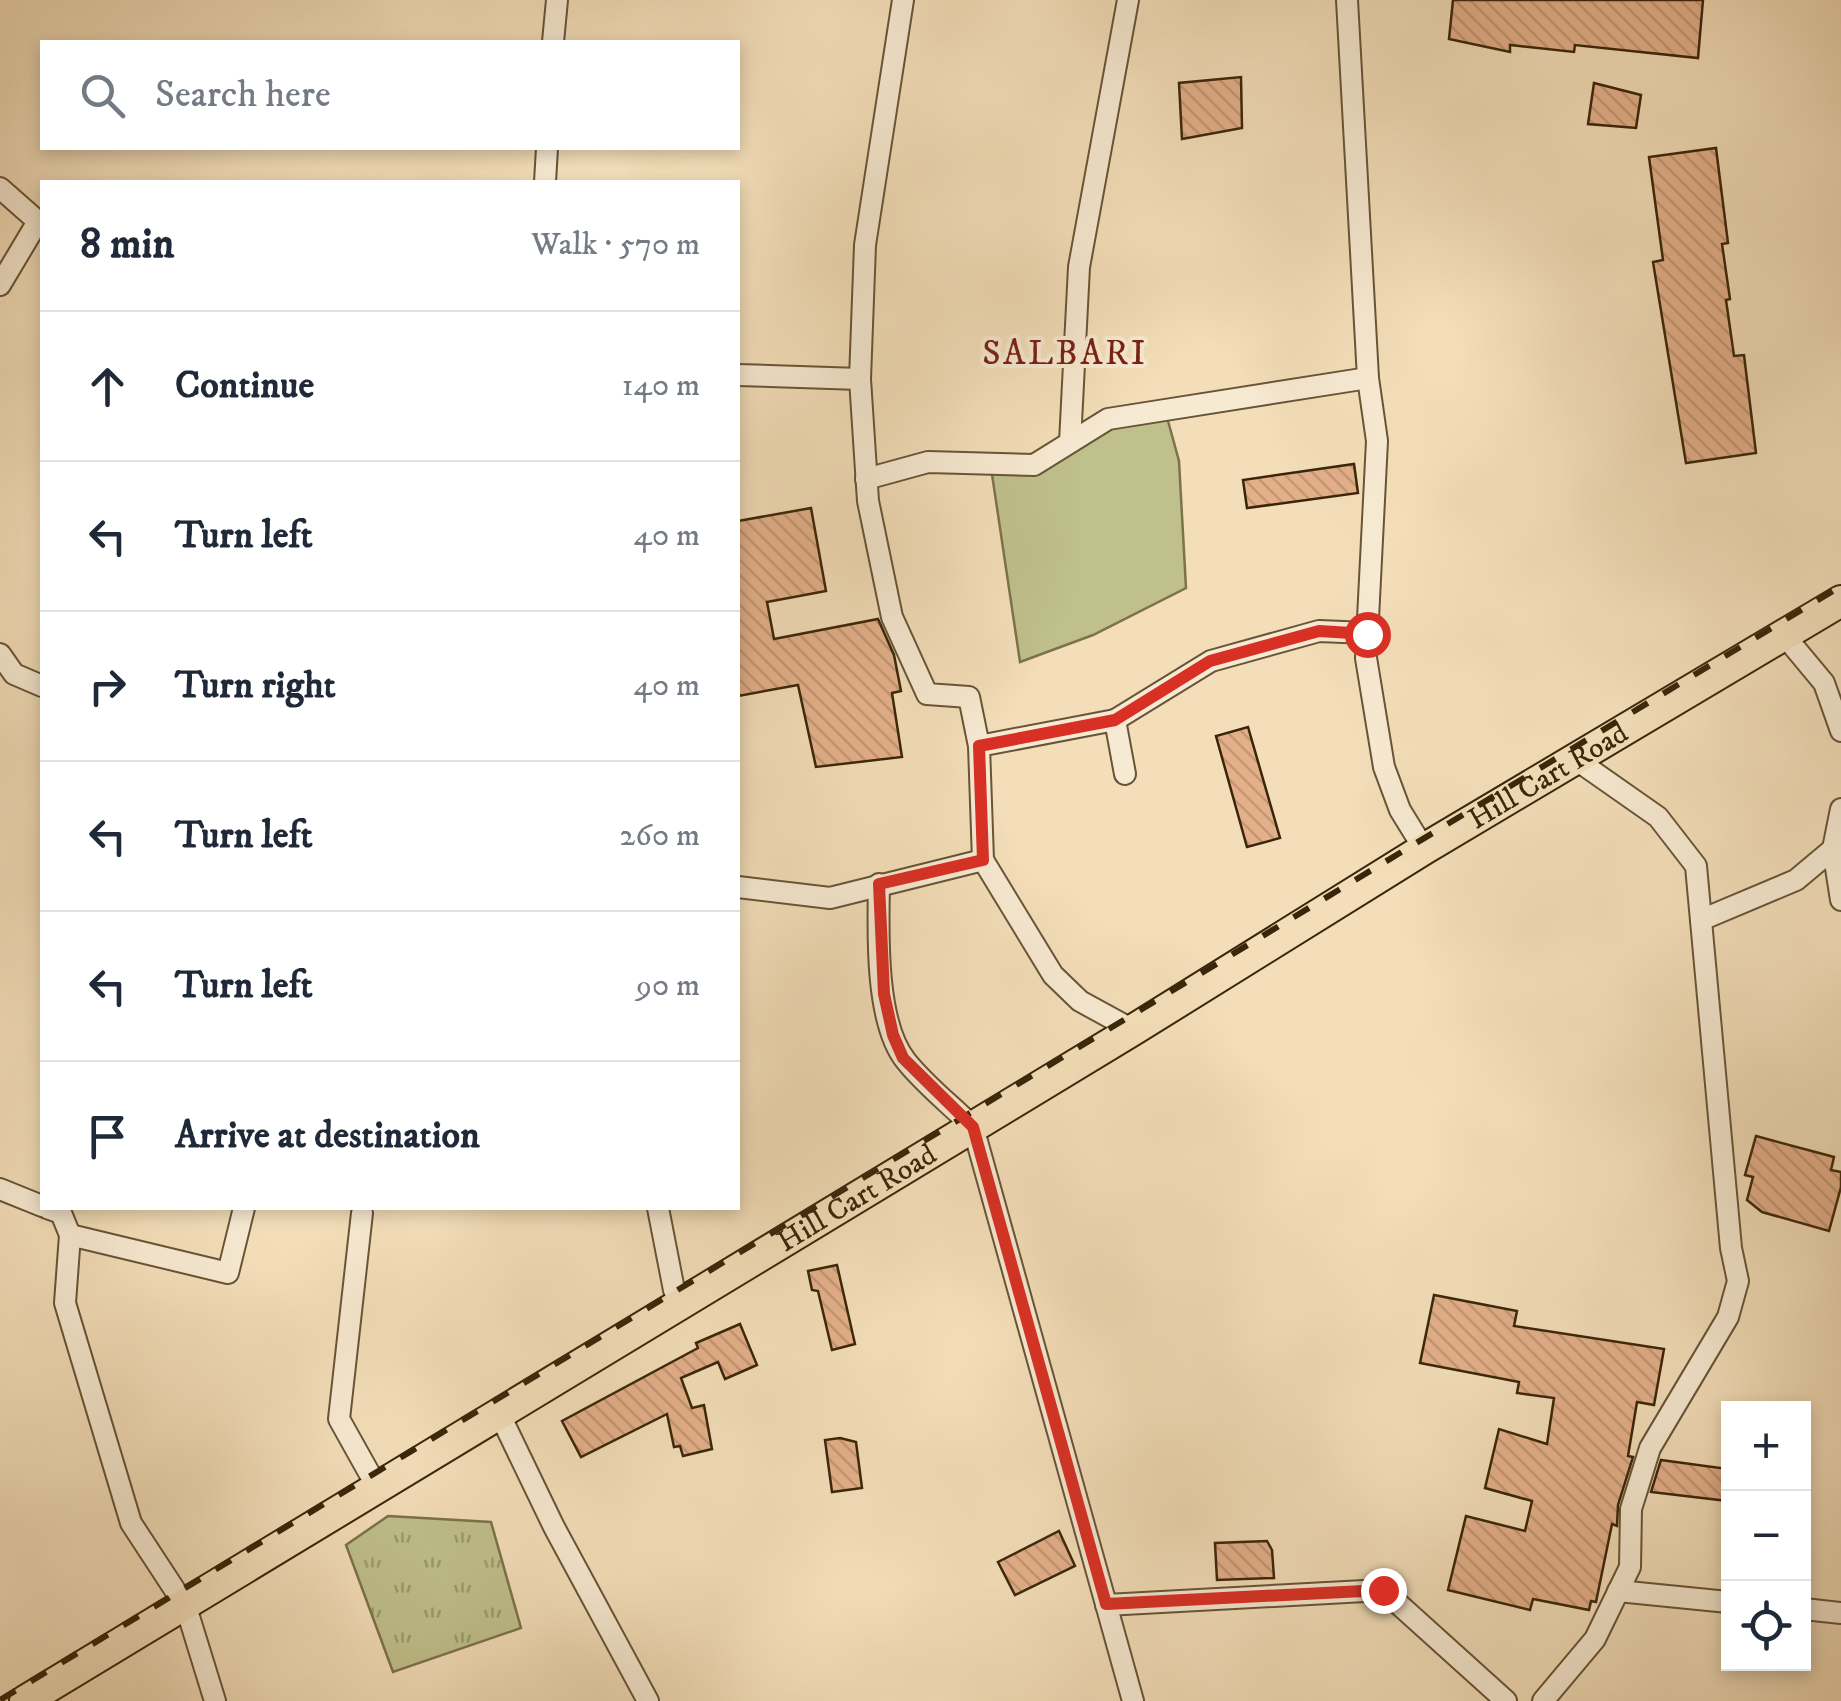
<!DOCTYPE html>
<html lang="en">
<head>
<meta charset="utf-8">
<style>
	:root { --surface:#fff; --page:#f6f6f7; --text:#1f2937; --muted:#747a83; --line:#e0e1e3 }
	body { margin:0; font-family:"IM FELL DW Pica",serif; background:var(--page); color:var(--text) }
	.controls { position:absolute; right:30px; bottom:30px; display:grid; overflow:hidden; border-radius:0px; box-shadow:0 5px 15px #0003 }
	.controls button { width:90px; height:90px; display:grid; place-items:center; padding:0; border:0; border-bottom:2px solid var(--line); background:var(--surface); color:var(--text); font:50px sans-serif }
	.stop { position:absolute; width:30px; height:30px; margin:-22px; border:8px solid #d93025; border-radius:50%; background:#fff }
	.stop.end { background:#d93025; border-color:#fff; box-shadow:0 2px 10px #0008 }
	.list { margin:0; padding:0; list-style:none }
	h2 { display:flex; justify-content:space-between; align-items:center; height:130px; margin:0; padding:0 40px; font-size:42px }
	h2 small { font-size:32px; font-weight:400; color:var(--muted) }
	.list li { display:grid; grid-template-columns:65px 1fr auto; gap:30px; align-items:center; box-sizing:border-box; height:150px; padding:0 40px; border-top:2px solid var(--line) }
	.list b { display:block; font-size:38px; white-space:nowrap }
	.list em { font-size:32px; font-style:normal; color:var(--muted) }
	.icon { flex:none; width:55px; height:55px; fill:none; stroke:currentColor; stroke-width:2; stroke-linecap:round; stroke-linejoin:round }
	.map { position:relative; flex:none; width:1841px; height:1701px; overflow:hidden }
	.search { position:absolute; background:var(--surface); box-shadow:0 5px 15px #0003; left:40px; top:40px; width:700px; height:110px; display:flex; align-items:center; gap:25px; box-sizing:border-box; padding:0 35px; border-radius:0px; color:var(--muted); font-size:38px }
	.panel { position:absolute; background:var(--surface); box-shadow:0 5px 15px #0003; left:40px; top:180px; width:700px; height:1030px; border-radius:0px }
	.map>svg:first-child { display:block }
</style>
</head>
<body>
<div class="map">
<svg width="1841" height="1701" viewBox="0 0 1841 1701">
	<defs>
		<pattern id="grass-tufts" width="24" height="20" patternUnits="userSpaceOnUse" patternTransform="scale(2.5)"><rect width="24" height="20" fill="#bfc08c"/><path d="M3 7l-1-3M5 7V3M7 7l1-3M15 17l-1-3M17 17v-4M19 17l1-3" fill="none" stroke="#9c9c71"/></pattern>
		<pattern id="building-back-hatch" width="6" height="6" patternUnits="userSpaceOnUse" patternTransform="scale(2.5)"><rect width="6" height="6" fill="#e4b08a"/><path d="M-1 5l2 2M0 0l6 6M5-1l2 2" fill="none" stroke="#c49776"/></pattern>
	</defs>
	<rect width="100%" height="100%" fill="#f3deb9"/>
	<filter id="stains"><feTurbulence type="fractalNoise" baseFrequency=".002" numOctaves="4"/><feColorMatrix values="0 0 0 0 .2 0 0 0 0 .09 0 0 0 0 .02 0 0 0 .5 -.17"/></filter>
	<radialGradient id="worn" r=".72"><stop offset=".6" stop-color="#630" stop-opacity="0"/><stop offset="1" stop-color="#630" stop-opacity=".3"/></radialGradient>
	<polygon fill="url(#grass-tufts)" stroke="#7c734b" stroke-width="2.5" points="388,1516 491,1522 521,1628 393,1672 346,1545"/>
	<polygon fill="#bfc08c" stroke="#7c734b" stroke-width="2.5" points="1165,410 1179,461 1186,588 1093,635 1020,662 990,461 1034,465 1108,419"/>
	<g fill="url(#building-back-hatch)" stroke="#39260a" stroke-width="2.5">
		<polygon points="1453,0 1703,0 1698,58 1575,45 1574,52 1510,45 1510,52 1449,39"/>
		<polygon points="1241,77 1242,128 1182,139 1179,83"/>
		<polygon points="1594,83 1641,95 1636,128 1588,124"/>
		<polygon points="1716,148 1728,243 1722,244 1730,299 1726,300 1734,356 1744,355 1756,453 1686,463 1653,262 1663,260 1649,157"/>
		<polygon points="1354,464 1358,493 1247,508 1243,480"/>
		<polygon points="811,508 826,591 767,602 774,639 878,619 894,655 901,691 892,693 902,757 816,767 798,685 738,696 738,521"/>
		<polygon points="1248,727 1280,838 1247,847 1216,736"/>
		<polygon points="1756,1136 1834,1157 1831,1170 1841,1172 1841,1187 1829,1231 1762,1212 1747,1200 1753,1177 1745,1175"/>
		<polygon points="837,1265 855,1344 832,1350 818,1291 812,1290 808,1271"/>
		<polygon points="1434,1295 1517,1311 1514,1326 1664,1349 1654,1405 1637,1402 1628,1456 1633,1457 1618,1505 1617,1526 1612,1524 1596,1602 1591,1601 1589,1610 1533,1599 1530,1610 1448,1590 1466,1516 1525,1531 1532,1501 1485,1488 1499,1429 1547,1444 1554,1398 1517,1393 1519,1382 1420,1363"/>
		<polygon points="740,1324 757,1365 725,1379 718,1362 681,1378 692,1408 704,1405 712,1449 683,1456 680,1446 674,1447 667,1414 581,1457 562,1421 698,1348 696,1343"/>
		<polygon points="840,1438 856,1442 862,1488 832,1492 825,1440"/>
		<polygon points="1661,1460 1728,1469 1728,1501 1651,1492"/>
		<polygon points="1059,1531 1075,1566 1015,1595 998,1562"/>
		<polygon points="1267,1541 1272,1550 1274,1578 1217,1580 1215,1543"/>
	</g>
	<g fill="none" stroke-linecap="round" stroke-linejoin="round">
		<g stroke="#685436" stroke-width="24">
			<g id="minor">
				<polyline points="903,0 865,245 860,379 868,501 892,617 927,694 969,697 979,746 1115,720 1125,774"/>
				<polyline points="1347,0 1368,378 1377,441 1366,658 1384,767 1400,810 1424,849"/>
				<polyline points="553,42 557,0"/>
				<polyline points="545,182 547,148"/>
				<polyline points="0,188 42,225"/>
				<polyline points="0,285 37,223"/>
				<polyline points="738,375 860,379"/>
				<polyline points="1070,442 1079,267 1128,0"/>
				<polyline points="866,479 928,462 1034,465 1108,419 1368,378"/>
				<polyline points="1784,635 1824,683 1841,731"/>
				<polyline points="0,654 14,674 42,686"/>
				<polyline points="1115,720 1211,661 1319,631 1367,633"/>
				<polyline points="979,746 983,860"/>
				<polyline points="1841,809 1833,849 1841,900"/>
				<path d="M879 884C878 931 875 1023 906 1061 925 1085 951 1105 973 1127L1133 1701"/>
				<polyline points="738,887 830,898 983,860 1053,975 1080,1001 1133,1030"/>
				<polyline points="1701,920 1796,880 1833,849"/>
				<polyline points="0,1189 42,1206"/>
				<polyline points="47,1208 61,1213 70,1235"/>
				<polyline points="658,1208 674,1290 681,1303"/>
				<polyline points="362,1213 339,1419 377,1487"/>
				<polyline points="499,1413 554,1527 648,1701"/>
				<polyline points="1618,1591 1728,1602"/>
				<polyline points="1106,1605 1383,1590 1506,1701"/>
				<polyline points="1804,1609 1841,1613"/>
				<polyline points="215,1701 186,1607 131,1523 65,1303 70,1235 228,1273 244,1208"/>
				<polyline points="1543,1701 1595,1639 1630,1567 1631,1509 1650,1448 1728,1317 1738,1281 1731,1248 1696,866 1658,817 1578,761"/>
			</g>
		</g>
		<g stroke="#39260a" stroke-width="34">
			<g id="highway">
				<path id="s1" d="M25 1701 1133 1030 1424 849 1841 601"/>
			</g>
		</g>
		<use href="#minor" stroke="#f7ead2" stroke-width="20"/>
		<use href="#highway" stroke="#f3deb9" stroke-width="30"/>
		<polyline stroke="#39260a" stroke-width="6" stroke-dasharray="18 18" stroke-linecap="butt" points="0,1700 1841,586"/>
	</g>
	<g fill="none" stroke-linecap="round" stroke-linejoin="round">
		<polyline stroke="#d93025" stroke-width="12" points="1367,634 1319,631 1210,661 1115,720 979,746 983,860 879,884 884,994 893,1035 903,1058 973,1127 1106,1604 1383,1590"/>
	</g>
	<g text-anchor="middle" stroke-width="8" stroke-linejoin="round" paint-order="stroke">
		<g font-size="30" fill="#39260a" stroke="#f7ead2">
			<text dy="10" stroke="none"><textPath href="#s1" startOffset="1782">Hill Cart Road</textPath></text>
			<text dy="10" stroke="none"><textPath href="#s1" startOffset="972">Hill Cart Road</textPath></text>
		</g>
		<g font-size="35" letter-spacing="2.5" fill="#7a1f14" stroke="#f7ead2">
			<text x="1065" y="364">SALBARI</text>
		</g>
	</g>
	<rect width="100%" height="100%" filter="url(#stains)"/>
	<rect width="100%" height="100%" fill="url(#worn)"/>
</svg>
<div class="controls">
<button>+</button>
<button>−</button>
<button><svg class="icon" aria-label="locate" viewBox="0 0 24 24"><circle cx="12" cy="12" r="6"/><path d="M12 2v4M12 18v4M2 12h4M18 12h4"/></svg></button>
</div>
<div class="stop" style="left:1367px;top:634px"></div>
<div class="stop end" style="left:1383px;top:1590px"></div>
<div class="search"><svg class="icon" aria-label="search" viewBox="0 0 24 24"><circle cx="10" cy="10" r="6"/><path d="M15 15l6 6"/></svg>Search here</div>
<section class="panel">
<h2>8 min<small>Walk · 570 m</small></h2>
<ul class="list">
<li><svg class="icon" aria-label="ahead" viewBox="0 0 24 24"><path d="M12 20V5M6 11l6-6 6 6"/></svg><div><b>Continue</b></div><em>140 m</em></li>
<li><svg class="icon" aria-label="left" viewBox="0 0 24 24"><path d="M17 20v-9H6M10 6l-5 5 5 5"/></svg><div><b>Turn left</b></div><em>40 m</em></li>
<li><svg class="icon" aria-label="right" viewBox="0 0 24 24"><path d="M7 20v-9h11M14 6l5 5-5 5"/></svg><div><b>Turn right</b></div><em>40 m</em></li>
<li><svg class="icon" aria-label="left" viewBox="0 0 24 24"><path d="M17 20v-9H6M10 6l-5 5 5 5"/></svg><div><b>Turn left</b></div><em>260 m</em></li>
<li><svg class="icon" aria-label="left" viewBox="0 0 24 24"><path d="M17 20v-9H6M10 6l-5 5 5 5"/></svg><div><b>Turn left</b></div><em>90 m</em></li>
<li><svg class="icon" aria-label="arrive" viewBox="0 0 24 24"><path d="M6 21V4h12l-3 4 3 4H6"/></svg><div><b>Arrive at destination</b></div></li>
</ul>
</section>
</div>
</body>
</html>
